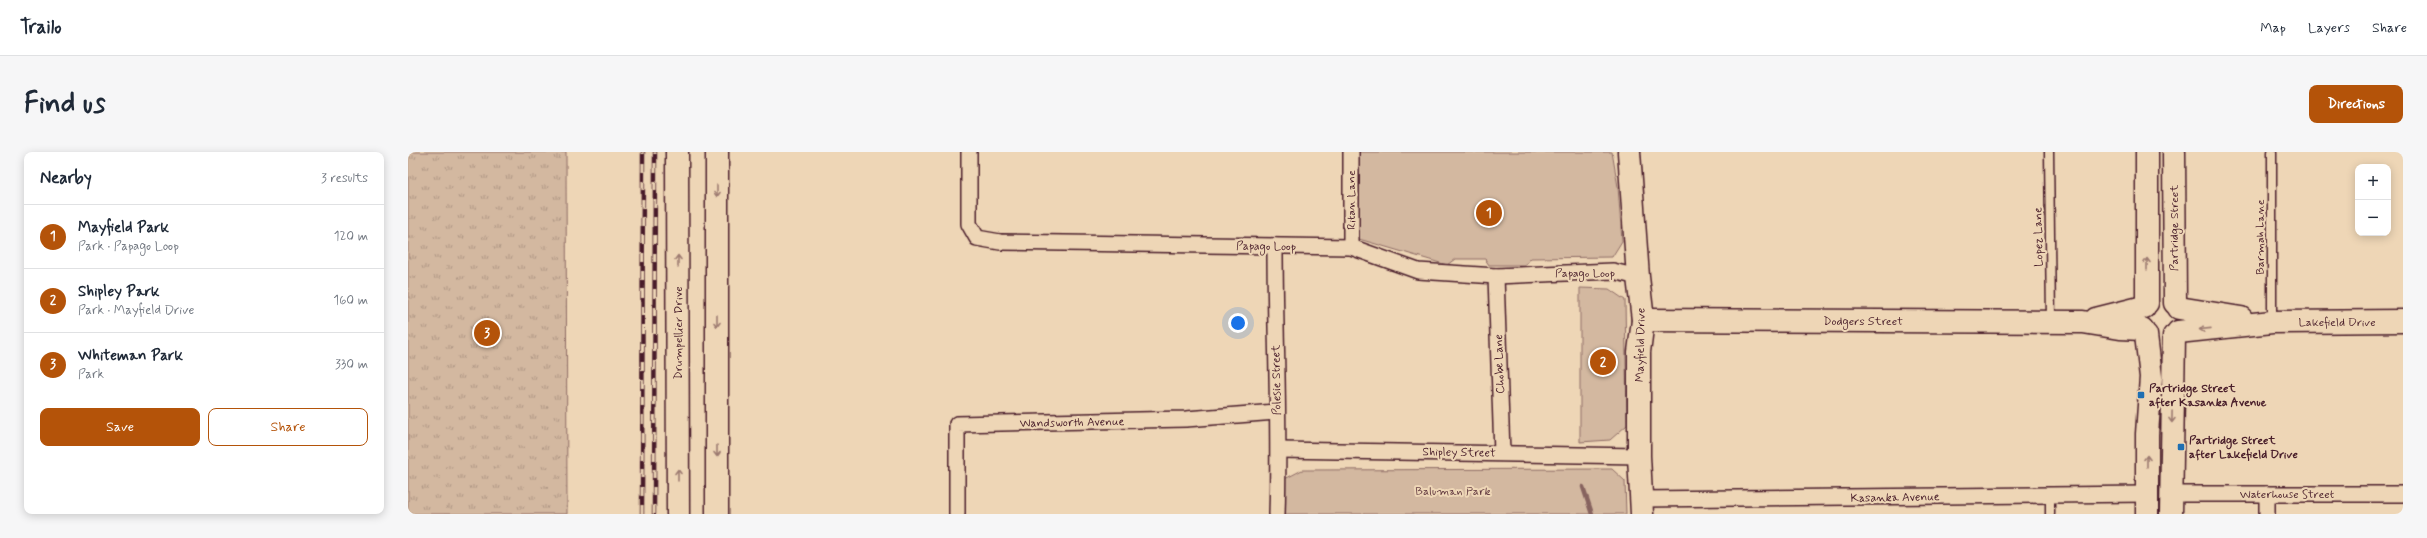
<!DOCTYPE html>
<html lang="en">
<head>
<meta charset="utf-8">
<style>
	:root { --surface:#fff; --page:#f6f6f7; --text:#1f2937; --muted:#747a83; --line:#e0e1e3; --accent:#b45309 }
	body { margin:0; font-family:Mynerve,sans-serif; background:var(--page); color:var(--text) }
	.controls { position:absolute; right:12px; top:12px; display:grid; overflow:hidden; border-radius:8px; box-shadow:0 2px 10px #0003 }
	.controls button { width:36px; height:36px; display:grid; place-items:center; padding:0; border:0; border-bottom:1px solid var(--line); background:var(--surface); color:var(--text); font:20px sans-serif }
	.you { position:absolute; left:830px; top:171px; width:14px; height:14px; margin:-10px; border:3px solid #fff; border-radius:50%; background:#1a73e8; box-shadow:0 0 0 6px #1a73e833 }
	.badge { display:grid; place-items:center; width:26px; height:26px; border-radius:50%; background:var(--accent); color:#fff; font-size:13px; font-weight:700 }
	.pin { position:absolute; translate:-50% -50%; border:2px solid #fff; box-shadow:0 1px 4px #0006 }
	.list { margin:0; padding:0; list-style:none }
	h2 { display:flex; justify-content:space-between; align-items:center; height:52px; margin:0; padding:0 16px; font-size:17px }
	h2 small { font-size:13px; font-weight:400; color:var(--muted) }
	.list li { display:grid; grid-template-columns:26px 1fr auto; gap:12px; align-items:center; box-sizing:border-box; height:64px; padding:0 16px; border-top:1px solid var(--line) }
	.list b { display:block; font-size:15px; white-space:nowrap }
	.list p { margin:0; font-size:13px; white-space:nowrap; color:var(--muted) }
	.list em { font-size:13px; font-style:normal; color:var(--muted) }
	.actions { display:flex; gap:8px; padding:12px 16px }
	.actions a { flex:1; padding:9px 0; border:1px solid var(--accent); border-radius:8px; text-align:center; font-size:14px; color:var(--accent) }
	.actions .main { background:var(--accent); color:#fff }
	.map { position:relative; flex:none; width:1995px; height:362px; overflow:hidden; border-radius:8px }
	header { display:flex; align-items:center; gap:24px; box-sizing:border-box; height:56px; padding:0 20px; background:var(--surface); border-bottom:1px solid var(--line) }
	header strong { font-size:19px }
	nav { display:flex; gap:22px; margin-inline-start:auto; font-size:14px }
	.intro { display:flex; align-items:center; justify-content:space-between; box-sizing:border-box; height:96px; padding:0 24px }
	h1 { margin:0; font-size:28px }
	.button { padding:10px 18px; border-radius:8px; background:var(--accent); color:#fff; font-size:14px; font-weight:700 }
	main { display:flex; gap:24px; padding:0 24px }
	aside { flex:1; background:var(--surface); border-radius:8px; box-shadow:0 2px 10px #0003 }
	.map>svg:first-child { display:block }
</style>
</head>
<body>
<header>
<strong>Trailo</strong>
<nav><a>Map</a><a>Layers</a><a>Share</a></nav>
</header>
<div class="intro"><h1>Find us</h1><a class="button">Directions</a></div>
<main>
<aside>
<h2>Nearby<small>3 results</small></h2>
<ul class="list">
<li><span class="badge">1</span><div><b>Mayfield Park</b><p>Park · Papago Loop</p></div><em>120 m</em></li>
<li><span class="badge">2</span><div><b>Shipley Park</b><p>Park · Mayfield Drive</p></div><em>160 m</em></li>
<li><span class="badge">3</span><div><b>Whiteman Park</b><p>Park</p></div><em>330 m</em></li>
</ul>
<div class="actions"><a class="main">Save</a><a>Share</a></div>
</aside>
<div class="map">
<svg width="1995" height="362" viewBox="0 0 1995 362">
	<defs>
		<pattern id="grass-tufts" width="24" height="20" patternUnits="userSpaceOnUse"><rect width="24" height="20" fill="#d3b8a0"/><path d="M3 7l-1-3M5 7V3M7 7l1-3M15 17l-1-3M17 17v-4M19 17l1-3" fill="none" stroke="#ad9583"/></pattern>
	</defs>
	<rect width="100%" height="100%" fill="#eed6b6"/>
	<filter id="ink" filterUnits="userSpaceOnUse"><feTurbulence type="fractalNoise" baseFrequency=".025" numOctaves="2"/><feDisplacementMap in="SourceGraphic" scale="8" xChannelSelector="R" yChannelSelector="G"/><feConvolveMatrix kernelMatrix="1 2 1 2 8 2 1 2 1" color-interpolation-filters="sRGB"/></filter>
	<g filter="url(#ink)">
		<polygon fill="url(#grass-tufts)" stroke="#8e6c66" points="0,0 158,0 159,362 0,362"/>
		<g fill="#d3b8a0" stroke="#8e6c66">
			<polygon points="951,0 1204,0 1210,35 1214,89 1204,105 1123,106 1117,113 1081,113 1077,107 1047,107 1039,113 951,87"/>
			<polygon points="1172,136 1201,137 1217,148 1219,273 1202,288 1172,290"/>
			<polygon points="1204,317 1217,329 1218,362 874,362 873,329 894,318"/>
		</g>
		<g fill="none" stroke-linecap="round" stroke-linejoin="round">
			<polyline stroke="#87635f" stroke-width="4.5" points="1175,335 1184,362"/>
			<g stroke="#4a1f2b" stroke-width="11">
				<g id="lane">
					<polyline points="1641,0 1643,169"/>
					<polyline points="1864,169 1864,0"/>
					<polyline points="1642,343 1642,362"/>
				</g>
			</g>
			<g stroke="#4a1f2b" stroke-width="18">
				<g id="street">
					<polyline points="561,0 561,72 569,86 592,90 943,95 1010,119 1088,124 1205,119 1230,125"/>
					<polyline points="943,0 943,95"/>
					<path d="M867 94C867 184 872 273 869 362"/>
					<polyline points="1088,124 1094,301"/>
					<polyline points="871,298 1231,304"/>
					<polyline points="1763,342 1995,342"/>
					<polyline points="1859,342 1859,362"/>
					<polyline points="1234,347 1739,342"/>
					<polyline points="549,362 549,272 778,267 868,260"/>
				</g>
			</g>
			<g stroke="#4a1f2b" stroke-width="25">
				<g id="secondary">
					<polyline points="1221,0 1230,125 1235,168 1231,200 1231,304 1234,362"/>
					<polyline points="1739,0 1739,151"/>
					<polyline points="1766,0 1767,151"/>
					<polyline points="1771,156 1833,166"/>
					<polyline points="1688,167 1736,155"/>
					<polyline points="1235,168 1675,170 1712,176 1734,177"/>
					<polyline points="1770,180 1864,170 1995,169"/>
					<polyline points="1738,183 1743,225 1739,282 1739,362"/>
					<polyline points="1763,362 1766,184"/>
				</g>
			</g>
			<g stroke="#4a1f2b" stroke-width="25">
				<g id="primary">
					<polyline points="269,0 270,362"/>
					<polyline points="309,0 309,362"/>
				</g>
			</g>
			<use href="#lane" stroke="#eed6b6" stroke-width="8"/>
			<use href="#street" stroke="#eed6b6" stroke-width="15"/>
			<use href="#secondary" stroke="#eed6b6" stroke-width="22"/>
			<use href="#primary" stroke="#eed6b6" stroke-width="22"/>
			<g stroke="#4a1f2b" stroke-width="4.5">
				<g id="rail">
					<polyline points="234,362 235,0"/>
					<polyline points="246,362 247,0"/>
				</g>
			</g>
			<use href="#rail" stroke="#eed6b6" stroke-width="3" stroke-dasharray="9" stroke-linecap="butt"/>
		</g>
		<defs><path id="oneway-shaft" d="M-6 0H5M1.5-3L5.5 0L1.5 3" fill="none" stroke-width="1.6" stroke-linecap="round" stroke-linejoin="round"/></defs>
		<g stroke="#9c7a70">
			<use href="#oneway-shaft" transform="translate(309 39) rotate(90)"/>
			<use href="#oneway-shaft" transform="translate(270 109) rotate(-90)"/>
			<use href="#oneway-shaft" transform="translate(1739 112) rotate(-90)"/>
			<use href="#oneway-shaft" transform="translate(309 169) rotate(90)"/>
			<use href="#oneway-shaft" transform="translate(1797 177) rotate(174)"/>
			<use href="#oneway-shaft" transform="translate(1764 265) rotate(91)"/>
			<use href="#oneway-shaft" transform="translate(309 299) rotate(90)"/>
			<use href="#oneway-shaft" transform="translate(1739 309) rotate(-90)"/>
			<use href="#oneway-shaft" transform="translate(270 323) rotate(-90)"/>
		</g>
	</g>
	<g fill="#1f6fb2" stroke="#eed6b6" stroke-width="1.5">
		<rect x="1729" y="239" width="8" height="8" rx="2"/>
		<rect x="1769" y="291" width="8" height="8" rx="2"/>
	</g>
	<g text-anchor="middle" stroke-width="4" stroke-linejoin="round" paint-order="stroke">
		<g font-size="12" fill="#4a1f2b" stroke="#eed6b6">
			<text transform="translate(943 48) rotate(-90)" y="4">Ritan Lane</text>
			<text transform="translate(1766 76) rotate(-90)" y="4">Partridge Street</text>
			<text transform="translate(1630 85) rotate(-91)" y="4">Lopez Lane</text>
			<text transform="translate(1852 85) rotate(-90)" y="4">Barmah Lane</text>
			<text transform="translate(858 94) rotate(1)" y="4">Papago Loop</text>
			<text x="1177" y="125">Papago Loop</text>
			<text x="1455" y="173">Dodgers Street</text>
			<text x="1929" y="174">Lakefield Drive</text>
			<text transform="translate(270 181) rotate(-90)" y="4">Drumpellier Drive</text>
			<text transform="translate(1232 193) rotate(-89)" y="4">Mayfield Drive</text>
			<text transform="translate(1091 212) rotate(-92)" y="4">Chobe Lane</text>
			<text transform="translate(868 228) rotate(-91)" y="4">Polesie Street</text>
			<text transform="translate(664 270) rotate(-1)" y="4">Wandsworth Avenue</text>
			<text transform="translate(1051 300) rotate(1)" y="4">Shipley Street</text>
			<text x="1879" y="346">Waterhouse Street</text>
			<text transform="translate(1487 345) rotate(-1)" y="4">Kasanka Avenue</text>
		</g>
		<g font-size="12" font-weight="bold" fill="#4a1f2b" stroke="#eed6b6" text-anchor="start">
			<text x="1741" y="240">Partridge Street<tspan x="1741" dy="14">after Kasanka Avenue</tspan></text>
			<text x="1781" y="292">Partridge Street<tspan x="1781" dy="14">after Lakefield Drive</tspan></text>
		</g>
		<g font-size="12" fill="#5f363d" stroke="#eed6b6">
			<text x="1045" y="343">Baluman Park</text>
		</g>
	</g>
</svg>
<div class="controls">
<button>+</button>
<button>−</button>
</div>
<div class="you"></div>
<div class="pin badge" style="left:1081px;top:61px">1</div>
<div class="pin badge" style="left:1195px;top:210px">2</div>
<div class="pin badge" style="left:79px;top:181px">3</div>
</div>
</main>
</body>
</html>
